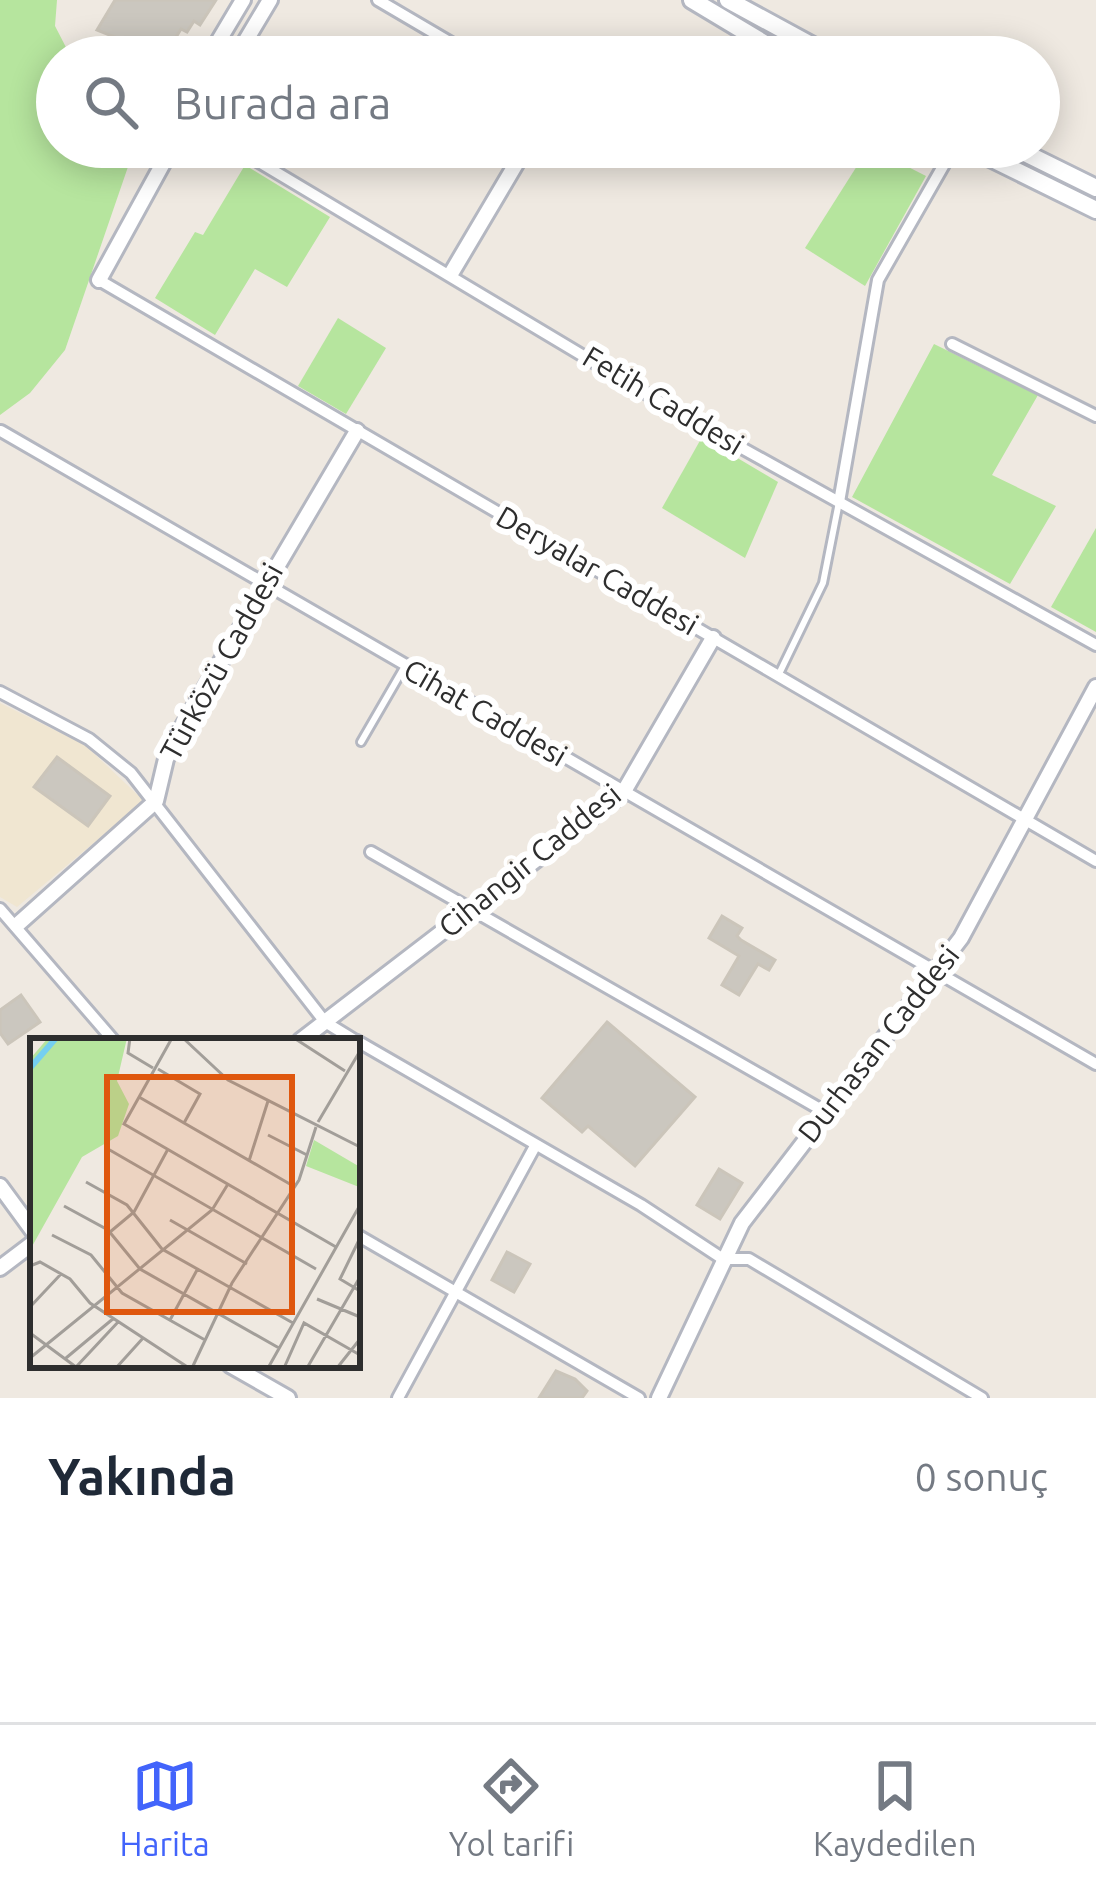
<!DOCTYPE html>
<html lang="tr">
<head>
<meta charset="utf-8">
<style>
	:root { --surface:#fff; --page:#f6f6f7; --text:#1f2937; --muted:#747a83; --line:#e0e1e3; --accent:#4264fb }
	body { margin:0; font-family:Ubuntu,sans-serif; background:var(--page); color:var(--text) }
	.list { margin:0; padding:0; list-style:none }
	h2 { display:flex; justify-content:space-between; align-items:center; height:156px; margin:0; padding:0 48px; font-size:51px }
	h2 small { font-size:39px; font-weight:400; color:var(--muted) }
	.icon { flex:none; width:66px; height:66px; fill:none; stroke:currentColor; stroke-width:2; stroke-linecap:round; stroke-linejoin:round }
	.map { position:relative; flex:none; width:1096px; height:1398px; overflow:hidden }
	.search { position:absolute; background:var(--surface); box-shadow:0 6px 30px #0003; left:36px; right:36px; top:36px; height:132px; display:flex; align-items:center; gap:30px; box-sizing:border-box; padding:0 42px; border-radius:66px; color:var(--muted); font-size:45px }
	.sheet { height:324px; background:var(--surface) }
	nav { display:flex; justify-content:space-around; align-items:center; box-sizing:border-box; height:168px; border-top:3px solid var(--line); background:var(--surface); font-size:33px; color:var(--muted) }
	nav a { display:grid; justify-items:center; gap:6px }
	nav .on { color:var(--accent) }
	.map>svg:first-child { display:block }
</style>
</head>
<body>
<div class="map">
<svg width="1096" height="1398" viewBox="0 0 1096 1398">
	<rect width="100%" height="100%" fill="#efe9e1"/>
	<polygon fill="#f0e6d1" points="0,703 85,745 144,801 17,907 0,897"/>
	<g fill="#b6e59e">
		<polygon points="0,0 57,0 55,26 71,57 57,57 57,147 129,147 130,161 65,350 30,393 0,415"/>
		<polygon points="869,147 926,176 865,286 805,248"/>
		<polygon points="245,165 330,217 287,287 255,269 215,335 155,298 195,232 203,235"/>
		<polygon points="338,318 386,348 346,414 298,386"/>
		<polygon points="934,344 1038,395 992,475 1056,506 1010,584 852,497"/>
		<polygon points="702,437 778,482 745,558 662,508"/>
		<polygon points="1096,528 1096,632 1051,607"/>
	</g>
	<g fill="#cbc7bf" stroke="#cbc5ba" stroke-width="3">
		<polygon points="115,0 216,0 200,25 194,21 187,32 181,29 164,57 97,30"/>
		<polygon points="57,757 110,796 88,826 34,787"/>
		<polygon points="722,916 742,928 737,936 741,940 775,960 769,970 758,964 739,995 722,985 739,956 709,938"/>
		<polygon points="21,995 40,1022 8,1044 0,1033 0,1010"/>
		<polygon points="607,1022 695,1097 635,1166 588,1126 582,1132 542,1098"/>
		<polygon points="719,1169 742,1183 720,1219 697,1205"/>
		<polygon points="507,1252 530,1264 514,1292 492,1280"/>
		<polygon points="556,1371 575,1379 587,1391 582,1398 539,1398"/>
	</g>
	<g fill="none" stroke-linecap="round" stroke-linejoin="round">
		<g stroke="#b4b7c1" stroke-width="12">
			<g id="service">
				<polyline points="778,676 823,583 839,502"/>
				<polyline points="361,742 405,666"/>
			</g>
		</g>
		<g stroke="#b4b7c1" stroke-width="16">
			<g id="minor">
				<polyline points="378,0 475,57"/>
				<polyline points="234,147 677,412 1096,645"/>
				<polyline points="99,280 1096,861"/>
				<polyline points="952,344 1096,416"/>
				<polyline points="1,431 1096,1064"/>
				<polyline points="839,502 878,280 954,147"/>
				<polyline points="0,692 89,739 131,773 325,1022 356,1041"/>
				<polyline points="371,852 827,1113"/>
				<polyline points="0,909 114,1041"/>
				<polyline points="357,1041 641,1205 723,1259 749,1259 982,1398"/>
				<polyline points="357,1235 639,1398"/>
				<polyline points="398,1398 534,1148"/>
			</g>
		</g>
		<g stroke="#b4b7c1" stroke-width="20">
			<g id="tertiary">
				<polyline points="209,57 243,0"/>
				<polyline points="236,57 270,0"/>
				<polyline points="452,272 526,147"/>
				<polyline points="99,280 172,147"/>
				<polyline points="17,925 156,801 166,759 183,726 357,431"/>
				<polyline points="300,1041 623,793 713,638"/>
				<polyline points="0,1186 33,1231"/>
				<polyline points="0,1268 33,1243"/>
				<polyline points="230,1365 288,1398"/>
				<polyline points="659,1398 742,1223 961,938 1096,687"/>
			</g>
		</g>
		<g stroke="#b4b7c1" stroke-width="22">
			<g id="secondary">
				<polyline points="692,0 787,57"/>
				<polyline points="728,0 833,57"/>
				<polyline points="968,147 1096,210"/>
				<polyline points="1013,147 1096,188"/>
			</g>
		</g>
		<use href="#service" stroke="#fff" stroke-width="6"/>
		<use href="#minor" stroke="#fff" stroke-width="10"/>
		<use href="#tertiary" stroke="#fff" stroke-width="14"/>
		<use href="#secondary" stroke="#fff" stroke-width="16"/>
	</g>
	<g text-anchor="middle" stroke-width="12" stroke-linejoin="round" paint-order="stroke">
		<g font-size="30" fill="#2e2e2e" stroke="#fff">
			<text transform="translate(663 401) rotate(31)" y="10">Fetih Caddesi</text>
			<text transform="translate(597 571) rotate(30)" y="10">Deryalar Caddesi</text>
			<text transform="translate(222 662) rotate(-61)" y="10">Türközü Caddesi</text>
			<text transform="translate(485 713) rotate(30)" y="10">Cihat Caddesi</text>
			<text transform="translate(530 861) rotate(-39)" y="10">Cihangir Caddesi</text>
			<text transform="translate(879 1044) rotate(-52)" y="10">Durhasan Caddesi</text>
		</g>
	</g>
	<g transform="translate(30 1038)">
		<rect width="330" height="330" fill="#efe9e1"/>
		<path d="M18 0H97L87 43 99 66 88 98 52 119 0 212V21ZM284 102 330 129 329 149 276 128Z" fill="#b6e59e"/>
		<path fill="none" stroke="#75cff0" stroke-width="6" d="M0 30 26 0"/>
		<path fill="none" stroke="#a29e99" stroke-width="3" d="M100 0 98 15 123 30M142 0 94 86 306 209M153 0 198 42 330 109M264 0 315 33M128 31 170 56 154 85M109 59 265 149M288 84 330 13M238 97 277 117M78 111 286 231M219 123 238 63M56 144 97 167 132 211 263 285M34 168 78 192 110 231 249 310M140 182 217 226M80 194 104 174 138 111M22 197 61 217 92 255 175 302M330 200 310 241 330 253M0 228 10 224 40 241 60 265 159 330M287 261 330 279M0 269 31 236M140 282 167 232M0 295 46 329 89 283M0 320 182 172 198 146M36 320 84 280M86 330 114 299M162 330 202 245 269 142 286 89M238 330 330 167M254 330 274 285 330 317M277 330 330 239M307 330 330 301"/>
		<path fill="#df570e" fill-opacity="0.15" stroke="#df570e" stroke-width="6" d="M77 39H262V274H77Z"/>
		<rect width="330" height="330" fill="none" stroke="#2e2e2e" stroke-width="6"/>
	</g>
</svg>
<div class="search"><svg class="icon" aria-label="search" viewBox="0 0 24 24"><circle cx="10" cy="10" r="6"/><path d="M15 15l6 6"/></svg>Burada ara</div>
</div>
<section class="sheet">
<h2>Yakında<small>0 sonuç</small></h2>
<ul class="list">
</ul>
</section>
<nav>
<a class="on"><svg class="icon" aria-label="map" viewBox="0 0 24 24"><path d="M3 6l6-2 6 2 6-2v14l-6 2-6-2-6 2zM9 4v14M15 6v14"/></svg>Harita</a>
<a><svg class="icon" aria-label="directions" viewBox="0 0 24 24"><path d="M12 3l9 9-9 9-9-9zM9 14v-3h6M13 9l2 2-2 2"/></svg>Yol tarifi</a>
<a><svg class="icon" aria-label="saved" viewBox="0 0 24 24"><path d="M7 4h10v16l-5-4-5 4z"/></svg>Kaydedilen</a>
</nav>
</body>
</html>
